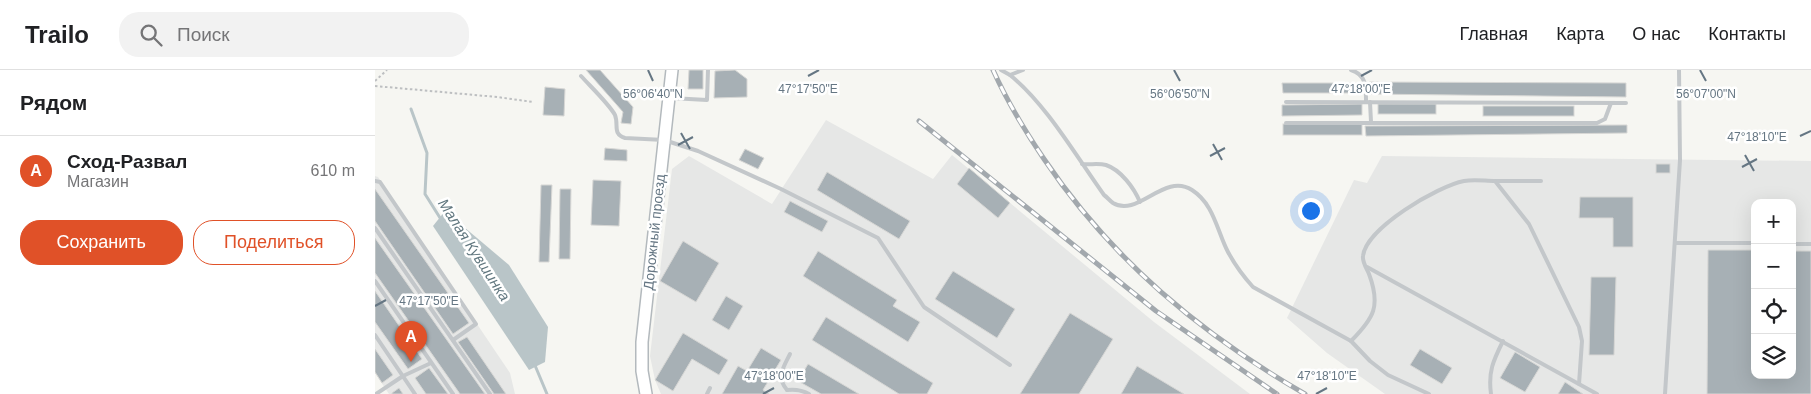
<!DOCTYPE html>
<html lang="ru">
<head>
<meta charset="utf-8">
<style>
	:root { --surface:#fff; --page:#f2f2f2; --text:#202124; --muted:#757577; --line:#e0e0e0; --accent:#e05128 }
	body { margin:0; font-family:Helvetica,sans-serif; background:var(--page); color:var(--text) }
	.controls { position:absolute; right:15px; bottom:15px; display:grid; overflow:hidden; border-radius:10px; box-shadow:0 5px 20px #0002 }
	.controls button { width:45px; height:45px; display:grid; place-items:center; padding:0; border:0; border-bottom:1px solid var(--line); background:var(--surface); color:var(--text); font:25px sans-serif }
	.you { position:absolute; left:935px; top:140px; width:18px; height:18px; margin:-12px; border:4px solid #fff; border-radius:50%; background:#1a73e8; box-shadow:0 0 0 8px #1a73e833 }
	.badge { display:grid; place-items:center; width:32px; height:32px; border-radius:50%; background:var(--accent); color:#fff; font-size:16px; font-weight:700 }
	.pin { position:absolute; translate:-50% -41px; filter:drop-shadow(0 1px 2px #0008) }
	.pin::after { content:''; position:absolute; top:26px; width:18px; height:15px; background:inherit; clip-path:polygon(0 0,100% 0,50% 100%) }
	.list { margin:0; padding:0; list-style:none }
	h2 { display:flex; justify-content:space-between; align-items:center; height:65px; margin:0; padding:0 20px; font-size:21px }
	h2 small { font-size:16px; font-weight:400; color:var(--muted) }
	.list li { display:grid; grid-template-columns:32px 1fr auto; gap:15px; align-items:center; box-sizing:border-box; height:70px; padding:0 20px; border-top:1px solid var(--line) }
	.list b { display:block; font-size:19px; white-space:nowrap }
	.list p { margin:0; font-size:16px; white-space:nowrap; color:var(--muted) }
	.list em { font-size:16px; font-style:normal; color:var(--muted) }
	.actions { display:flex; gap:10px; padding:15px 20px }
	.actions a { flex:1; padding:11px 0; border:1px solid var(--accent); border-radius:20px; text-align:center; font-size:18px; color:var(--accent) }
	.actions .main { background:var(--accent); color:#fff }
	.icon { flex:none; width:28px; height:28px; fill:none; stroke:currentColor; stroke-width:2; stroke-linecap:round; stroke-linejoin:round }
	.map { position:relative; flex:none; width:1436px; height:324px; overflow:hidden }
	header { display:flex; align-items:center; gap:30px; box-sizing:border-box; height:70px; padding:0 25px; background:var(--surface); border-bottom:1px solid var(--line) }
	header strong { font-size:24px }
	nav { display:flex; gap:28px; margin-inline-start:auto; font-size:18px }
	.search { width:350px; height:45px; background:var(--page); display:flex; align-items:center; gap:12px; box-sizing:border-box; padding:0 18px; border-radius:20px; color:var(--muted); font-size:19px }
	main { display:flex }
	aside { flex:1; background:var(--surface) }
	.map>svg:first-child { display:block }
</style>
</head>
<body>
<header>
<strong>Trailo</strong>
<div class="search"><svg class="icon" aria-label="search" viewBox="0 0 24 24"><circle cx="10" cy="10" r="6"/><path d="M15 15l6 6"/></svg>Поиск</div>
<nav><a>Главная</a><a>Карта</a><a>О нас</a><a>Контакты</a></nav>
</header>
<main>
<aside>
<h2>Рядом<small></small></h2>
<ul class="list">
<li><span class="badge">A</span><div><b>Сход-Развал</b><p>Магазин</p></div><em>610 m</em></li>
</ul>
<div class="actions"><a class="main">Сохранить</a><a>Поделиться</a></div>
</aside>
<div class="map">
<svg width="1436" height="324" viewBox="0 0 1436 324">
	<rect width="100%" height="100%" fill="#f6f6f2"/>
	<g fill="#e6e7e6" fill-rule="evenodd">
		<polygon points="451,50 558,109 577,85 779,252 875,324 286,324 280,310 275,286 297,99 314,86 397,134"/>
		<path d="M1007 86 1436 91V324H1010L952 283 912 248 979 110 992 113ZM1380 133H1417V305H1380Z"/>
		<polygon points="0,106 3,107 135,303 140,324 14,324 0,303"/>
	</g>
	<polygon fill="#b9c5c8" points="70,141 134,195 173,257 170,292 154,300 58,156"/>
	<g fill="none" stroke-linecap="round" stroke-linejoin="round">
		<g stroke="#b9c5c8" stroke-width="3">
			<polyline points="36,39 52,83 50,124 67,151"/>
			<polyline points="159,293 172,324"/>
		</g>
	</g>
	<g fill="#a7b0b5" stroke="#d7d7d5">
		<polygon points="211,0 225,0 258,37 256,54 246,53 248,42"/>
		<polygon points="314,0 328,0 328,19 313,19"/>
		<polygon points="360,0 372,9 372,27 339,28 340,1"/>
		<polygon points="994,12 1251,13 1251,27 993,24"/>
		<polygon points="907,13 987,13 987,23 908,23"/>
		<polygon points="170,17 190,19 189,46 168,45"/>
		<polygon points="987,34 987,45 907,46 907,35"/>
		<rect x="1003" y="34" width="58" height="10"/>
		<rect x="1108" y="36" width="91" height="10"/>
		<rect x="908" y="54" width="79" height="11"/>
		<polygon points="1252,55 1252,63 991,66 990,56"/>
		<polygon points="230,78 252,80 252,91 229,90"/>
		<polygon points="370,79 389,88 383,99 364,90"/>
		<rect x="1281" y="94" width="14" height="9"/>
		<polygon points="594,98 635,133 623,148 582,114"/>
		<polygon points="452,102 535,151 524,169 442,120"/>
		<polygon points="218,110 246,111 244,156 216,155"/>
		<polygon points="166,115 177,115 174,192 164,192"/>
		<polygon points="0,119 94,253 78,264 0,151"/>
		<polygon points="185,119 196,119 195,189 184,189"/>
		<polygon points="1205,127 1258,127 1258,177 1238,177 1238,148 1204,148"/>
		<polygon points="415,131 453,151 447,162 409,142"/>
		<polygon points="0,168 110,324 85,324 0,203"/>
		<polygon points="308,171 344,193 321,232 285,211"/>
		<polygon points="1333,180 1380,180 1380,305 1417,305 1417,181 1436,181 1436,324 1332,324"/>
		<polygon points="443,181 522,230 518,236 545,252 533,272 428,206"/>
		<polygon points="578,201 640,239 622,268 560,229"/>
		<polygon points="1216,207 1241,207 1239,285 1214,285"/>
		<polygon points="0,221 47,289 33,299 0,252"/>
		<polygon points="351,226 368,236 354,260 337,250"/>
		<polygon points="695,243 738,269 704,324 645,324"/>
		<polygon points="451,247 558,313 552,324 524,324 437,270"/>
		<polygon points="308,263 353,290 344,305 317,289 298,321 280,310"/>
		<polygon points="92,267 131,324 119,324 83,272"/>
		<polygon points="386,278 406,290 388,320 394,324 347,324 363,296 372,301"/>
		<polygon points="0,279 18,305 7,313 0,302"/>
		<polygon points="1045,279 1077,298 1067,314 1035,295"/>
		<polygon points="1140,282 1165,297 1150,322 1125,308"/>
		<polygon points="433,294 484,324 446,324 423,311"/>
		<polygon points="762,296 809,324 746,324"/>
		<polygon points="54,298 73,324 51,324 40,308"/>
		<polygon points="1190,312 1208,324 1183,324"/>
		<polygon points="24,318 28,324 17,324 17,323"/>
	</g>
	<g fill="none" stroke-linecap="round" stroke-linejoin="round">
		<g stroke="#b3b9bd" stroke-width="14">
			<polyline id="secondary" points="271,324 267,301 267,272 297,0"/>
		</g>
		<g stroke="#bdbfc1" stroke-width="2" stroke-dasharray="2.5 2.5" stroke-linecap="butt">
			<polyline points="0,11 12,0"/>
			<polyline points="0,16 122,27 158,32"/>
		</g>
		<g stroke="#c3c7ca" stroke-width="4">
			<polyline points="626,0 635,5 648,0"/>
			<path d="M976 0C992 5 991 18 991 32"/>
			<path d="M635 5C671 34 701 86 729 125 732 127 735 131 738 133 763 148 789 102 817 120 839 134 842 161 853 182 860 195 868 206 878 217L976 271 995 291 1013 305 1054 324"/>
			<path d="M206 6C215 16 234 34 240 45 244 55 237 64 250 68L289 70 323 81 406 119 503 168 549 237 635 295"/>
			<polyline points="296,28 332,30 333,0"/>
			<polyline points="911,32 1251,33"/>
			<polyline points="995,32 996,52"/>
			<polyline points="911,53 1222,53 1230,49 1236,33"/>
			<path d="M707 94C715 95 723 93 731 95 746 100 759 118 765 132"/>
			<polyline points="0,111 5,112 101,254 78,270"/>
			<polyline points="1120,111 1166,111"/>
			<polyline points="0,158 115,324"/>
			<polyline points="1300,173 1380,173"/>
			<polyline points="1417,174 1436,174"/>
			<polyline points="992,197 1222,324"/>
			<polyline points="0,211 78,324"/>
			<polyline points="0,265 40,324"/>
			<path d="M976 271C999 248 1006 236 994 204 992 199 987 192 988 186 991 158 1063 116 1089 111 1099 109 1110 111 1120 111L1154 154 1204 257 1207 271 1204 314"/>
			<path d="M412 320C401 307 408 298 415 284"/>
			<path d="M412 320C420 319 427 320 434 324"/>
			<polyline points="1,324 28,306 56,293"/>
			<polyline points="332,324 335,318"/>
			<path d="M1116 324C1113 302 1118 291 1128 271"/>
			<polyline points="1290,324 1305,90 1304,0"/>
		</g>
		<use href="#secondary" stroke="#fff" stroke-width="11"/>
		<g stroke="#a2a8ad" stroke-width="5">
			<g id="rail">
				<path d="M618 0C632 31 650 61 669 89 737 190 826 264 930 324"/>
				<polyline points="544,51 781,241 902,324"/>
			</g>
		</g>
		<use href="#rail" stroke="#fff" stroke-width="3" stroke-dasharray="9" stroke-linecap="butt"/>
	</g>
	<path fill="none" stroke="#657683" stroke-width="2" d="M273 0 278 11M799 0 805 11M1325 0 1331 11M433 6 444 0M986 6 997 0M306 63 315 79M1425 66 1436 61M838 74 847 90M303 75 318 67M1370 85 1379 101M835 86 850 78M1367 97 1382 89M0 236 11 230M388 324 399 318M941 324 952 318"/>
	<g text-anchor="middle" stroke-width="5" stroke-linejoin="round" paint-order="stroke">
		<g font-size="14" fill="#657683" stroke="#fff">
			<text transform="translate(279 162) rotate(-84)" y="5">Дорожный проезд</text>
		</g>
		<g font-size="15" font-style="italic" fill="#61777f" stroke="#fff">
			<text transform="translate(99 180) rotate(57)" y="5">Малая Кувшинка</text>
		</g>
	</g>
	<g font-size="12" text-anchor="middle" fill="#657683" stroke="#fff" stroke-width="5" stroke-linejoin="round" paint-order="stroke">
		<text x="433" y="23">47°17'50"E</text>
		<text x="986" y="23">47°18'00"E</text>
		<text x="278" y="28">56°06'40"N</text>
		<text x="805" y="28">56°06'50"N</text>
		<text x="1331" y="28">56°07'00"N</text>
		<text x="1382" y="71">47°18'10"E</text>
		<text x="54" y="235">47°17'50"E</text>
		<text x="399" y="310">47°18'00"E</text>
		<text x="952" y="310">47°18'10"E</text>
	</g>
</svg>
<div class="controls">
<button>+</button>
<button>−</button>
<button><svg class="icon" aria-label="locate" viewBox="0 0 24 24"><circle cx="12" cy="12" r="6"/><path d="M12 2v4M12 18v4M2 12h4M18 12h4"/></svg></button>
<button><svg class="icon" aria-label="layers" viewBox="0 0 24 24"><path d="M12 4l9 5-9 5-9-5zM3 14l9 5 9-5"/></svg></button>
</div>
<div class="you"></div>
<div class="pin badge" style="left:36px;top:292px">A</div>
</div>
</main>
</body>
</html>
